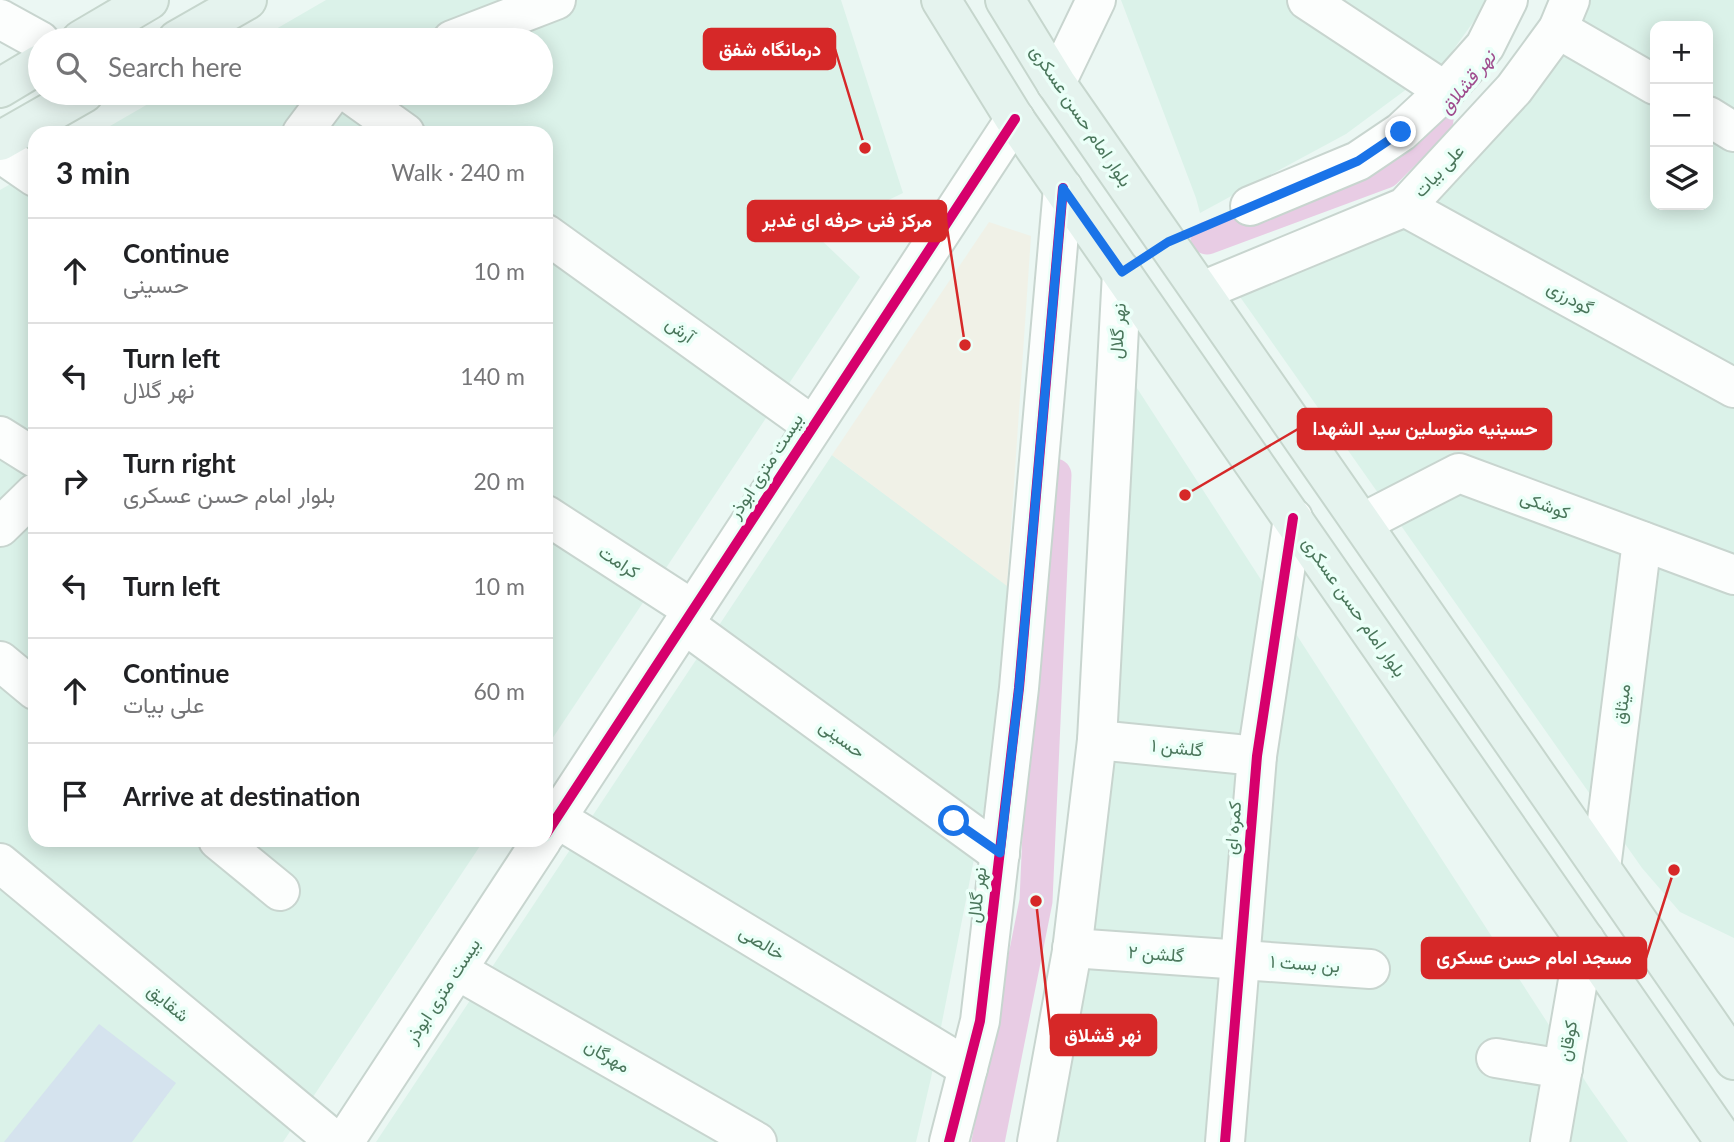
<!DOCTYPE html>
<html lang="en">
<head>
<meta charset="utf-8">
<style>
	:root { --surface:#fff; --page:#f2f2f2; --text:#202124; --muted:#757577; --line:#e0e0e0 }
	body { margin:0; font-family:Lato,Vazirmatn,sans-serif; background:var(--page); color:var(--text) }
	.controls { position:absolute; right:21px; top:21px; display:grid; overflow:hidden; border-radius:14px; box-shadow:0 4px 18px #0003 }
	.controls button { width:63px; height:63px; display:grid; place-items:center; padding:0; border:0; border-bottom:2px solid var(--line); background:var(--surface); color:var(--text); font:35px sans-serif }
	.stop { position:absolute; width:21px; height:21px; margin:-16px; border:5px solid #1a73e8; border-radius:50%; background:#fff }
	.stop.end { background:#1a73e8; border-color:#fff; box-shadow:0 2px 7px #0008 }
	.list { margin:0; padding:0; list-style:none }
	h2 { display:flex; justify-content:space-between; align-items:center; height:91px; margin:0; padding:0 28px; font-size:30px }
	h2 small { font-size:23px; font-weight:400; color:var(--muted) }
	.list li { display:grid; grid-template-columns:46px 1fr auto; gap:21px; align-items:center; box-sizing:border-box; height:105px; padding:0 28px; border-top:2px solid var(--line) }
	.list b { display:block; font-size:26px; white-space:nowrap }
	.list p { margin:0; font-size:23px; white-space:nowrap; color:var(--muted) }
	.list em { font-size:23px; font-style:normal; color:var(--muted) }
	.icon { flex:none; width:38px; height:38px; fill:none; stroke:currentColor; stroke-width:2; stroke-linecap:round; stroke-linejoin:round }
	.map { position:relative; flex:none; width:1734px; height:1142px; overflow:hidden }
	.search { position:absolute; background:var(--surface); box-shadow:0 4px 18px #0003; left:28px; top:28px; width:525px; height:77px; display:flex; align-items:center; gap:18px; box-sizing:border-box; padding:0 24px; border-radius:38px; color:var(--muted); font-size:26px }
	.panel { position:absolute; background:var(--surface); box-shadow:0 4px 18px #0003; left:28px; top:126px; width:525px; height:721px; border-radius:21px }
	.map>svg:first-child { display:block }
</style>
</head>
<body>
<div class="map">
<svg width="1734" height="1142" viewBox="0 0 1734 1142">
	<rect width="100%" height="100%" fill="#ebf7f3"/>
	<g fill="#dbf2e9" fill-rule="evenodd">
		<polygon points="326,0 841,0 903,193 816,235 860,277 546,748 546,133 98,133 167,93 541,93 541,40 257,40"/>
		<polygon points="1121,0 1489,0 1446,60 1346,134 1200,213 1196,198"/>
		<path d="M1583 0H1734V938L1680 912 1642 868 1238 294 1383 232ZM1655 26H1708V205H1655Z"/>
		<polygon points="35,170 35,840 484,840 283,1142 0,1142 0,190"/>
		<polygon points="1135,385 1591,1090 1628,1142 1044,1142 1114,397"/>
		<polygon points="832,455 1007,585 1028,584 931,1078 916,1142 376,1142"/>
	</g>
	<polygon fill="#f0f1e7" points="989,222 1031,236 1007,586 832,455"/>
	<polygon fill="#d5e3ee" points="99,1024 176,1083 132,1142 4,1142"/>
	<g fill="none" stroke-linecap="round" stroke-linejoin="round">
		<g stroke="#e8cce4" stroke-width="33">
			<polyline points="1207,238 1385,172 1437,120"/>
			<polyline points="988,1142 1036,901 1055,475"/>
		</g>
		<g stroke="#c8d5cf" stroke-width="42">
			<g id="minor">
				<polyline points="1307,0 1445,91"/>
				<polyline points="0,19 40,41"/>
				<polyline points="1558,29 1655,85"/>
				<polyline points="452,40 556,0"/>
				<polyline points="1056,83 1096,0"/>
				<polyline points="349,93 405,133"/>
				<polyline points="1708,116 1734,132"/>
				<polyline points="302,133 332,93"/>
				<polyline points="0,153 35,177"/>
				<polyline points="1250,206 1358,161 1401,132 1445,91 1485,46 1508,0"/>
				<polyline points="1405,207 1734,388"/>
				<polyline points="546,234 813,426"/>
				<polyline points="1202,291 1405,207 1514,89 1558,29 1570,0"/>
				<polyline points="0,436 35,458"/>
				<polyline points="546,515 693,610"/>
				<polyline points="1362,523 1459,473 1734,575"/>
				<polyline points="0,527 35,493"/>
				<polyline points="684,624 1000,854"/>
				<polyline points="0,661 35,690"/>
				<polyline points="1097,740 1257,756"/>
				<polyline points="556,818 968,1068"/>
				<polyline points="546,834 1015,119"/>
				<polyline points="218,840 280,891"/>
				<polyline points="0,863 336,1142"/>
				<polyline points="1601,868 1642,541"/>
				<polyline points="1072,948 1370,969"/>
				<polyline points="457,970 757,1142"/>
				<polyline points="1496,1058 1563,1069"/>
				<polyline points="344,1142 542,840"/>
				<polyline points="949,1142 980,1021 1019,688 1063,188"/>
				<polyline points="1037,1142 1072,951 1097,740 1122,272"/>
				<polyline points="1225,1142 1257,756 1293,518"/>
				<polyline points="1550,1142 1585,940"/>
			</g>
		</g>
		<g stroke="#c6d6cd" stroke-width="42">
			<g id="major">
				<polyline points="941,0 1014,118 1725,1142"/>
				<polyline points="1005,0 1056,83 1734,1060"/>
				<polyline points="81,40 149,0"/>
				<polyline points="177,40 247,0"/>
				<polyline points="0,88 40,64"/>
				<polyline points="0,141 84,93"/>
			</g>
		</g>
		<polyline stroke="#cbd8d0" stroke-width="4.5" stroke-dasharray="2 5" stroke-linecap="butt" points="1198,229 1218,220"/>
		<use href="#minor" stroke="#fcfefd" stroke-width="38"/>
		<use href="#major" stroke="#e5f3ee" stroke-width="38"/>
		<g stroke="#ebfff8" stroke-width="15">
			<g id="cycleway">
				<polyline points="546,834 1015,119"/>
				<polyline points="949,1142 980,1021 1019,688 1063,188"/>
				<polyline points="1225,1142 1257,756 1293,518"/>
			</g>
		</g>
		<use href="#cycleway" stroke="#d6006c" stroke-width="10"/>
	</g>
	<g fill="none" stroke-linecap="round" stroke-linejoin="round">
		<polyline stroke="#1a73e8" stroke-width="9" points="954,821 1000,853 1019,688 1063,188 1122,272 1168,242 1358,161 1401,132"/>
	</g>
	<g text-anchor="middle" stroke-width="7" stroke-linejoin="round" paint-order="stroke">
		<g font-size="18" fill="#4a765b" stroke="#ebfff8">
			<text transform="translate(1081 116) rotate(56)" y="6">بلوار امام حسن عسکری</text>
			<text transform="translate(1439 171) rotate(-47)" y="6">علی بیات</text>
			<text transform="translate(1570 298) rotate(29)" y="6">گودرزی</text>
			<text transform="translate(680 330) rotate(36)" y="6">آرش</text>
			<text transform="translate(1118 331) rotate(-86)" y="6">نهر گلال</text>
			<text transform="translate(766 466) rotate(-57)" y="6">بیست متری ابوذر</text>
			<text transform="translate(1545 505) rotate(20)" y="6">کوشکی</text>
			<text transform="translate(619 562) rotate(33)" y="6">کرامت</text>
			<text transform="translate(1354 607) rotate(55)" y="6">بلوار امام حسن عسکری</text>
			<text transform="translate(1622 704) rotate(-83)" y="6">میثاق</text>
			<text transform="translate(842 739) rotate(36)" y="6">حسینی</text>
			<text transform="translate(1177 748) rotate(6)" y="6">گلشن ۱</text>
			<text transform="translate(1233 828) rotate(-85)" y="6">کمره ای</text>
			<text transform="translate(977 895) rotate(-83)" y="6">نهر گلال</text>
			<text transform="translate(762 943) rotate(31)" y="6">خالصی</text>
			<text transform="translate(1156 954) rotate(4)" y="6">گلشن ۲</text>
			<text transform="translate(1305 964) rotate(4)" y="6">بن بست ۱</text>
			<text transform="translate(443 991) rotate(-57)" y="6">بیست متری ابوذر</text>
			<text transform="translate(168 1003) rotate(40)" y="6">شقایق</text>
			<text transform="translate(1568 1041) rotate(-80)" y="6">کوقان</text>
			<text transform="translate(607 1056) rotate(30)" y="6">مهرگان</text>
		</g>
		<g font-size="19" font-style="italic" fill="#9f4c8e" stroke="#ebfff8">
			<text transform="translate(1467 82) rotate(-50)" y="7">نهر قشلاق</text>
		</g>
	</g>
	<path fill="none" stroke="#d62828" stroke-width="2.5" d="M865 148L835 49M965 345L946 221M1185 495L1298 429M1674 870L1646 958M1036 901L1051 1035"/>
	<g fill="#d62828" stroke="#ebfff8" stroke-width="2.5">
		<circle cx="865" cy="148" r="7"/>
		<circle cx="965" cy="345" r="7"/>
		<circle cx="1185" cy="495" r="7"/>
		<circle cx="1674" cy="870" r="7"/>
		<circle cx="1036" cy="901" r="7"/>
	</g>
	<g fill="#d62828" stroke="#d62828" stroke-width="2.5">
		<rect x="704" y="29" width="131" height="40" rx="7"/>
		<rect x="748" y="201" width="198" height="40" rx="7"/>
		<rect x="1298" y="409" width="253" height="40" rx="7"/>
		<rect x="1422" y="938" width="224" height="40" rx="7"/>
		<rect x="1051" y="1015" width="105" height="40" rx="7"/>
	</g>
	<g font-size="19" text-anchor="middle" font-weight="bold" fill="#fff">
		<text x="770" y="56">درمانگاه شفق</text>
		<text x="847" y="227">مرکز فنی حرفه ای غدیر</text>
		<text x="1425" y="435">حسینیه متوسلین سید الشهدا</text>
		<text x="1534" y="964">مسجد امام حسن عسکری</text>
		<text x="1103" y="1042">نهر قشلاق</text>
	</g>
</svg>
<div class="controls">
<button>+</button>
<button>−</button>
<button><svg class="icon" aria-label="layers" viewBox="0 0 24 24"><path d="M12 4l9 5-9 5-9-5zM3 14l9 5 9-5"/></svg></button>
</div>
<div class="stop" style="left:954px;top:821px"></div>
<div class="stop end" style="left:1401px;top:132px"></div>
<div class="search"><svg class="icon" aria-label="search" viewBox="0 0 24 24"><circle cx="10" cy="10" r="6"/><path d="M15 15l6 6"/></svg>Search here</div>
<section class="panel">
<h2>3 min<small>Walk · 240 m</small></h2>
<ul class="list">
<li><svg class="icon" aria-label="ahead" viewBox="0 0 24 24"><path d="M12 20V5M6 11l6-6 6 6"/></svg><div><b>Continue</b><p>حسینی</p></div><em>10 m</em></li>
<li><svg class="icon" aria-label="left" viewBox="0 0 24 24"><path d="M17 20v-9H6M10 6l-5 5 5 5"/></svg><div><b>Turn left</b><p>نهر گلال</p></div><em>140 m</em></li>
<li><svg class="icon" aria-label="right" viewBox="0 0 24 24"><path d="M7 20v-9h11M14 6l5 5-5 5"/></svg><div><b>Turn right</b><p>بلوار امام حسن عسکری</p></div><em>20 m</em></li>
<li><svg class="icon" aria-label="left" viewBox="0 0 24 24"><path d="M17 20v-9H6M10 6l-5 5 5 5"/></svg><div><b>Turn left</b></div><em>10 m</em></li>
<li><svg class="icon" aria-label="ahead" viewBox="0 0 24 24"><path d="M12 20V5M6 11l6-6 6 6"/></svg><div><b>Continue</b><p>علی بیات</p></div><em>60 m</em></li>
<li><svg class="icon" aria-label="arrive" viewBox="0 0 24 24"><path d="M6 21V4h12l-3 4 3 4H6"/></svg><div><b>Arrive at destination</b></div></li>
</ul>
</section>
</div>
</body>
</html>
